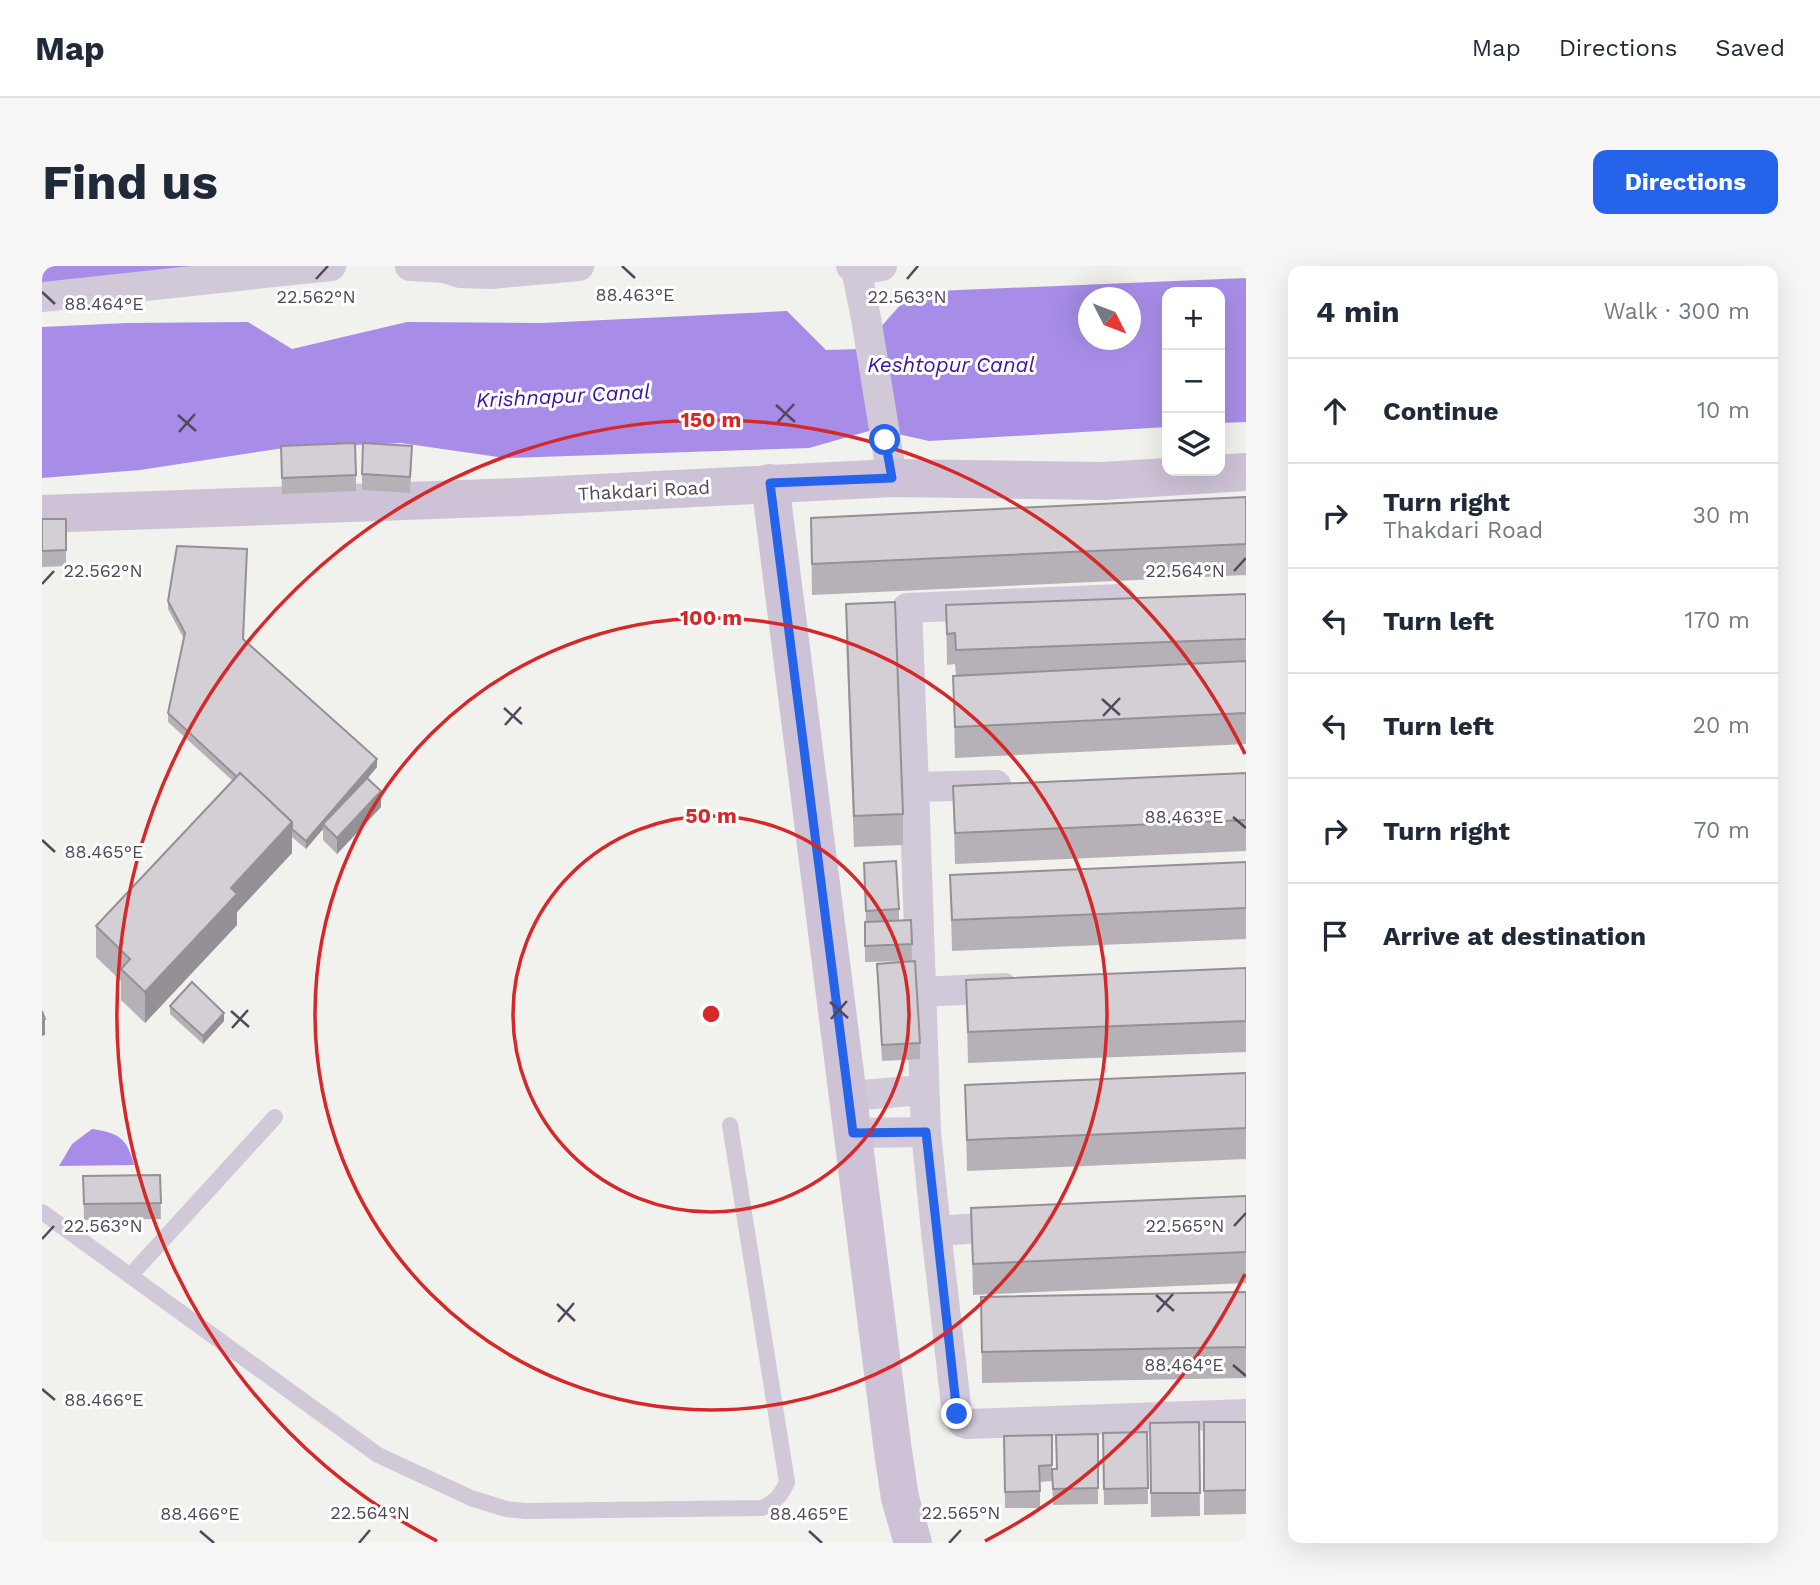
<!DOCTYPE html>
<html lang="en">
<head>
<meta charset="utf-8">
<style>
	:root { --surface:#fff; --page:#f6f6f7; --text:#1f2937; --muted:#747a83; --line:#e0e1e3; --accent:#2563eb }
	body { margin:0; font-family:"Work Sans",sans-serif; background:var(--page); color:var(--text) }
	.controls { position:absolute; right:21px; top:21px; display:grid; overflow:hidden; border-radius:14px; box-shadow:0 7px 28px #0002 }
	.controls button { width:63px; height:63px; display:grid; place-items:center; padding:0; border:0; border-bottom:2px solid var(--line); background:var(--surface); color:var(--text); font:35px sans-serif }
	.compass { position:absolute; left:1036px; top:21px; width:63px; height:63px; border-radius:50%; background:var(--surface); box-shadow:0 7px 28px #0002; rotate:132deg }
	.stop { position:absolute; width:21px; height:21px; margin:-16px; border:5px solid #2563eb; border-radius:50%; background:#fff }
	.stop.end { background:#2563eb; border-color:#fff; box-shadow:0 2px 7px #0008 }
	.list { margin:0; padding:0; list-style:none }
	h2 { display:flex; justify-content:space-between; align-items:center; height:91px; margin:0; padding:0 28px; font-size:30px }
	h2 small { font-size:23px; font-weight:400; color:var(--muted) }
	.list li { display:grid; grid-template-columns:46px 1fr auto; gap:21px; align-items:center; box-sizing:border-box; height:105px; padding:0 28px; border-top:2px solid var(--line) }
	.list b { display:block; font-size:26px; white-space:nowrap }
	.list p { margin:0; font-size:23px; white-space:nowrap; color:var(--muted) }
	.list em { font-size:23px; font-style:normal; color:var(--muted) }
	.icon { flex:none; width:38px; height:38px; fill:none; stroke:currentColor; stroke-width:2; stroke-linecap:round; stroke-linejoin:round }
	.map { position:relative; flex:none; width:1204px; height:1277px; overflow:hidden; border-radius:14px }
	header { display:flex; align-items:center; gap:42px; box-sizing:border-box; height:98px; padding:0 35px; background:var(--surface); border-bottom:2px solid var(--line) }
	header strong { font-size:33px }
	nav { display:flex; gap:38px; margin-inline-start:auto; font-size:24px }
	.intro { display:flex; align-items:center; justify-content:space-between; box-sizing:border-box; height:168px; padding:0 42px }
	h1 { margin:0; font-size:49px }
	.button { padding:18px 32px; border-radius:14px; background:var(--accent); color:#fff; font-size:24px; font-weight:700 }
	main { display:flex; gap:42px; padding:0 42px }
	aside { flex:1; background:var(--surface); border-radius:14px; box-shadow:0 7px 28px #0002 }
	.map>svg:first-child { display:block }
</style>
</head>
<body>
<header>
<strong>Map</strong>
<nav><a>Map</a><a>Directions</a><a>Saved</a></nav>
</header>
<div class="intro"><h1>Find us</h1><a class="button">Directions</a></div>
<main>
<div class="map">
<svg width="1204" height="1277" viewBox="0 0 1204 1277">
	<rect width="100%" height="100%" fill="#f1f1ee"/>
	<g fill="#a78de8" fill-rule="evenodd">
		<polygon points="0,0 182,0 0,19"/>
		<path d="M1204 12V156L1178 157V26H1125V161L887 175 834 163 767 182 463 192 359 177 242 182 98 204 0 212V61L85 57 206 56 250 83 365 56 500 57 745 45 784 84 819 83 870 26ZM1046 32H1088V74H1046Z"/>
		<path d="M50 863C77 867 85 872 92 899L17 900 30 878Z"/>
	</g>
	<g fill="none" stroke-linecap="round" stroke-linejoin="round">
		<g stroke="#d1c8d8" stroke-width="16">
			<path d="M0 946 336 1189 429 1232 464 1243 484 1245 720 1242C733 1236 739 1230 745 1216L688 859"/>
			<polyline points="88,1010 233,851"/>
		</g>
		<g stroke="#d1c8d8" stroke-width="30">
			<polyline points="368,0 402,2 418,7 449,8 537,0"/>
			<polyline points="809,0 823,3 840,0"/>
			<polyline points="814,3 824,52 850,212"/>
			<polyline points="0,31 289,0"/>
			<polyline points="872,521 865,342 1078,333"/>
			<polyline points="879,726 962,722"/>
			<polyline points="807,830 882,824"/>
			<polyline points="884,866 894,965 970,960"/>
			<polyline points="811,867 884,866 872,521 954,519"/>
			<polyline points="894,965 915,1148 920,1156 925,1158 1204,1148"/>
		</g>
		<g stroke="#cec2d6" stroke-width="38">
			<polyline points="728,217 851,1185 858,1232 871,1277"/>
			<polyline points="0,248 477,231 850,212 1061,215 1204,206"/>
		</g>
	</g>
	<g fill="#b6b1b7">
		<polygon points="239,180 314,209 314,225 240,228"/>
		<polygon points="370,196 368,227 320,224 320,208"/>
		<polygon points="1204,231 1204,309 770,329 769,252"/>
		<polygon points="0,253 24,253 24,300 0,301"/>
		<polygon points="1204,328 1204,478 913,492 911,410 914,410 913,398 905,399 904,339"/>
		<polygon points="126,335 201,374 335,501 326,512 339,541 295,588 281,574 281,563 264,583 250,571 250,587 195,646 195,659 103,757 79,734 79,715 54,691 54,660 191,515 126,456 126,447 142,373 126,343"/>
		<polygon points="804,338 861,548 861,579 812,581 804,369"/>
		<polygon points="1204,507 1204,585 913,598 911,520"/>
		<polygon points="1204,596 1204,673 910,685 908,609"/>
		<polygon points="822,597 857,643 857,655 869,654 870,695 823,696 823,656 824,656"/>
		<polygon points="835,698 878,777 878,793 840,795"/>
		<polygon points="1204,702 1204,786 926,797 924,714"/>
		<polygon points="128,740 182,755 161,778 128,748"/>
		<polygon points="1204,807 1204,893 925,905 923,819"/>
		<polygon points="118,909 119,953 42,954 41,910"/>
		<polygon points="1204,930 1204,1017 931,1029 929,942"/>
		<polygon points="1204,1026 1204,1112 940,1117 939,1031"/>
		<polygon points="1157,1156 1158,1250 1109,1251 1108,1157"/>
		<polygon points="1162,1156 1204,1156 1204,1248 1162,1249"/>
		<polygon points="1105,1166 1106,1238 1062,1239 1061,1167"/>
		<polygon points="1056,1168 1056,1238 1011,1239 1010,1203 1014,1203"/>
		<polygon points="1010,1169 1010,1215 998,1216 998,1242 963,1242 962,1170"/>
	</g>
	<g fill="#949095">
		<polygon points="335,493 335,501 284,561 281,558 281,563 264,583 264,575"/>
		<polygon points="339,525 339,541 295,588 295,572"/>
		<polygon points="250,556 250,587 195,646 195,659 103,757 103,726 189,622"/>
		<polygon points="182,747 182,755 161,778 161,770"/>
		<polygon points="3,753 3,769 0,770 0,754"/>
	</g>
	<g fill="#d4ced5" stroke="#949095" stroke-width="2">
		<polygon points="313,177 314,209 240,212 239,180"/>
		<polygon points="321,177 370,180 368,211 320,208"/>
		<polygon points="1204,231 1204,278 770,298 769,252"/>
		<polygon points="0,253 24,253 24,284 0,285"/>
		<polygon points="135,280 205,283 201,373 335,493 264,575 250,563 250,556 198,507 195,511 126,447 143,367 126,335"/>
		<polygon points="1204,328 1204,373 914,384 913,367 905,368 904,339"/>
		<polygon points="853,336 861,548 812,550 804,338"/>
		<polygon points="1204,395 1204,447 913,461 911,410"/>
		<polygon points="198,507 250,556 189,622 195,628 103,726 79,703 88,693 54,660"/>
		<polygon points="1204,507 1204,554 913,567 911,520"/>
		<polygon points="325,512 339,525 295,572 281,558"/>
		<polygon points="854,595 857,643 824,645 822,597"/>
		<polygon points="1204,596 1204,642 910,654 908,609"/>
		<polygon points="869,654 870,678 823,680 823,656"/>
		<polygon points="873,695 878,777 840,779 835,698"/>
		<polygon points="1204,702 1204,755 926,766 924,714"/>
		<polygon points="150,716 182,747 161,770 128,740"/>
		<polygon points="0,745 3,753 0,754"/>
		<polygon points="1204,807 1204,862 925,874 923,819"/>
		<polygon points="118,909 119,937 42,938 41,910"/>
		<polygon points="1204,930 1204,986 931,998 929,942"/>
		<polygon points="1204,1026 1204,1081 940,1086 939,1031"/>
		<polygon points="1157,1156 1158,1227 1109,1227 1108,1157"/>
		<polygon points="1162,1156 1204,1156 1204,1224 1162,1225"/>
		<polygon points="1105,1166 1106,1222 1062,1223 1061,1167"/>
		<polygon points="1056,1168 1056,1222 1011,1223 1010,1203 1015,1203 1014,1169"/>
		<polygon points="1010,1169 1010,1199 997,1200 998,1225 963,1226 962,1170"/>
	</g>
	<g fill="none" stroke-linecap="round" stroke-linejoin="round">
		<polyline stroke="#2563eb" stroke-width="9" points="843,174 850,212 728,217 811,867 884,866 915,1148"/>
	</g>
	<path fill="none" stroke="#52475b" stroke-width="2.5" d="M580 0 593 12M274 13 286 0M865 13 876 0M0 26 13 38M734 139 753 156M136 149 154 165M735 157 752 138M137 166 153 148M1192 305 1204 292M0 318 12 305M1060 433 1078 449M462 442 480 458M1061 450 1078 432M463 459 479 441M1191 551 1204 562M0 574 13 586M788 736 806 752M189 745 207 761M789 753 805 735M190 762 206 744M1192 960 1204 947M0 973 12 960M1114 1029 1132 1045M515 1038 533 1055M1115 1046 1131 1028M516 1056 532 1037M1191 1099 1204 1110M0 1123 13 1134M158 1265 172 1277M767 1265 780 1277M317 1277 328 1264M907 1277 919 1264"/>
	<g fill="none" stroke="#d62828" stroke-width="3.5">
		<circle cx="669" cy="748" r="198"/>
		<circle cx="669" cy="748" r="396"/>
		<path d="M1203 1008A594 594 0 0 1 943 1275M395 1275A594 594 0 1 1 1203 488"/>
	</g>
	<g text-anchor="middle" stroke-width="6" stroke-linejoin="round" paint-order="stroke">
		<g font-size="19" fill="#52475b" stroke="#fff">
			<text transform="translate(602 224) rotate(-3)" y="7">Thakdari Road</text>
		</g>
		<g font-size="21" font-style="italic" fill="#3c13a2" stroke="#fff">
			<text x="909" y="106">Keshtopur Canal</text>
			<text transform="translate(521 130) rotate(-3)" y="7">Krishnapur Canal</text>
		</g>
	</g>
	<g font-size="18" text-anchor="middle" fill="#52475b" stroke="#fff" stroke-width="6" stroke-linejoin="round" paint-order="stroke">
		<text x="593" y="35">88.463°E</text>
		<text x="274" y="37">22.562°N</text>
		<text x="865" y="37">22.563°N</text>
		<text x="62" y="44">88.464°E</text>
		<text x="1143" y="311">22.564°N</text>
		<text x="61" y="311">22.562°N</text>
		<text x="1142" y="557">88.463°E</text>
		<text x="62" y="592">88.465°E</text>
		<text x="1143" y="966">22.565°N</text>
		<text x="61" y="966">22.563°N</text>
		<text x="1142" y="1105">88.464°E</text>
		<text x="62" y="1140">88.466°E</text>
		<text x="328" y="1253">22.564°N</text>
		<text x="919" y="1253">22.565°N</text>
		<text x="158" y="1254">88.466°E</text>
		<text x="767" y="1254">88.465°E</text>
	</g>
	<circle cx="669" cy="748" r="10" fill="#d62828" stroke="#fff" stroke-width="3.5"/>
	<g font-size="21" text-anchor="middle" font-weight="bold" fill="#d62828" stroke="#fff" stroke-width="6" stroke-linejoin="round" paint-order="stroke">
		<text x="669" y="161">150 m</text>
		<text x="669" y="359">100 m</text>
		<text x="669" y="557">50 m</text>
	</g>
</svg>
<div class="controls">
<button>+</button>
<button>−</button>
<button><svg class="icon" aria-label="layers" viewBox="0 0 24 24"><path d="M12 4l9 5-9 5-9-5zM3 14l9 5 9-5"/></svg></button>
</div>
<svg class="compass" viewBox="-18 -18 36 36"><path d="M0-13l5 13h-10z" fill="#e53935"/><path d="M0 13l5-13h-10z" fill="#747a83"/></svg>
<div class="stop" style="left:843px;top:174px"></div>
<div class="stop end" style="left:915px;top:1148px"></div>
</div>
<aside>
<h2>4 min<small>Walk · 300 m</small></h2>
<ul class="list">
<li><svg class="icon" aria-label="ahead" viewBox="0 0 24 24"><path d="M12 20V5M6 11l6-6 6 6"/></svg><div><b>Continue</b></div><em>10 m</em></li>
<li><svg class="icon" aria-label="right" viewBox="0 0 24 24"><path d="M7 20v-9h11M14 6l5 5-5 5"/></svg><div><b>Turn right</b><p>Thakdari Road</p></div><em>30 m</em></li>
<li><svg class="icon" aria-label="left" viewBox="0 0 24 24"><path d="M17 20v-9H6M10 6l-5 5 5 5"/></svg><div><b>Turn left</b></div><em>170 m</em></li>
<li><svg class="icon" aria-label="left" viewBox="0 0 24 24"><path d="M17 20v-9H6M10 6l-5 5 5 5"/></svg><div><b>Turn left</b></div><em>20 m</em></li>
<li><svg class="icon" aria-label="right" viewBox="0 0 24 24"><path d="M7 20v-9h11M14 6l5 5-5 5"/></svg><div><b>Turn right</b></div><em>70 m</em></li>
<li><svg class="icon" aria-label="arrive" viewBox="0 0 24 24"><path d="M6 21V4h12l-3 4 3 4H6"/></svg><div><b>Arrive at destination</b></div></li>
</ul>
</aside>
</main>
</body>
</html>
